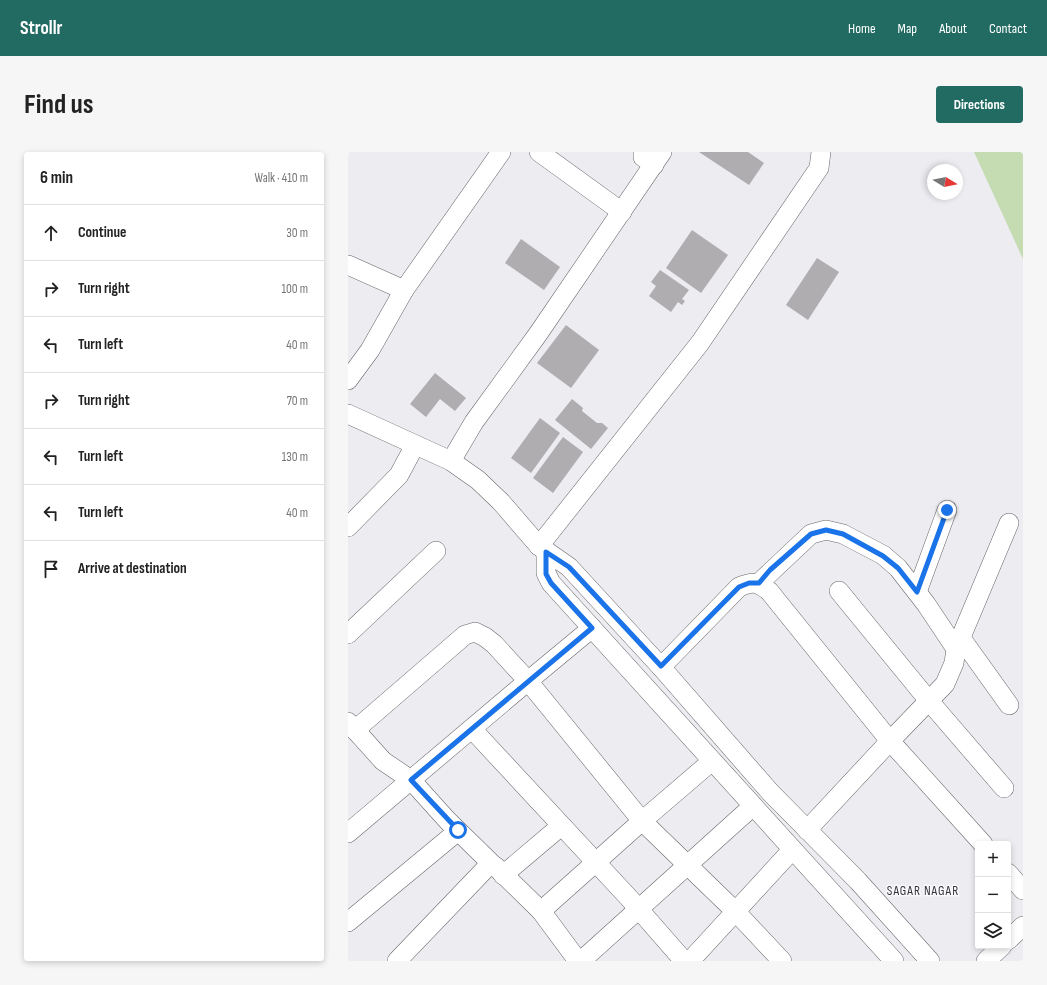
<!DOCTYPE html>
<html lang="en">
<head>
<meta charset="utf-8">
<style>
	:root { --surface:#fff; --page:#f6f6f6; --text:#222; --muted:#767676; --line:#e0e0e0; --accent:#226b62 }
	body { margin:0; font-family:"Sofia Sans Condensed",sans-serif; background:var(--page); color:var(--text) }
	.controls { position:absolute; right:12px; bottom:12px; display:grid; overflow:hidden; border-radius:4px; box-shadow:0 2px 6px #0003 }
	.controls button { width:36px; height:36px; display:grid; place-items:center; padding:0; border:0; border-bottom:1px solid var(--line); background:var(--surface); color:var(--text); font:20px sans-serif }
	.compass { position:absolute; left:579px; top:12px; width:36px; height:36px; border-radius:50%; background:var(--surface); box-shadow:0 2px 6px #0003; rotate:100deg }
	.stop { position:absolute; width:12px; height:12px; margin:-9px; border:3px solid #1a73e8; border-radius:50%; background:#fff }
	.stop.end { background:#1a73e8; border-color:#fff; box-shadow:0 1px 4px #0008 }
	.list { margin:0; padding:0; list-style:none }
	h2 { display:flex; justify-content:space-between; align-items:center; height:52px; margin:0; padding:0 16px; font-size:17px }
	h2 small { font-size:13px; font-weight:400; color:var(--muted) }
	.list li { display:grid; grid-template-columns:26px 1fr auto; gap:12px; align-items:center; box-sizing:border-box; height:56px; padding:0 16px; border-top:1px solid var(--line) }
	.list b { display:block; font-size:15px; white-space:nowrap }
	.list em { font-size:13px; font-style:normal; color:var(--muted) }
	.icon { flex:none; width:22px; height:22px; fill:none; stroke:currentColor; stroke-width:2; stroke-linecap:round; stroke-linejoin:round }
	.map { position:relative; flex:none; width:675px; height:809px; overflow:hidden; border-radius:4px }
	header { display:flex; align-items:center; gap:24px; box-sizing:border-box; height:56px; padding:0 20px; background:var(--accent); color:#fff }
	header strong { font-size:19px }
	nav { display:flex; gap:22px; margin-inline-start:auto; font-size:14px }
	.intro { display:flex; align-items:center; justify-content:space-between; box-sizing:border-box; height:96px; padding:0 24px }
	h1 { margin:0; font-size:28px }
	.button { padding:10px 18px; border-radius:4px; background:var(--accent); color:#fff; font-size:14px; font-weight:700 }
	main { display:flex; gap:24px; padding:0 24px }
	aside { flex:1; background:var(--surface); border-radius:4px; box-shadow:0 2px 6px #0003 }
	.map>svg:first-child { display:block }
</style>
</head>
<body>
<header>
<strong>Strollr</strong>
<nav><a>Home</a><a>Map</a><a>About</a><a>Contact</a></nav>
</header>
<div class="intro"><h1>Find us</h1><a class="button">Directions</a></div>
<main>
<aside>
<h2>6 min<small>Walk · 410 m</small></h2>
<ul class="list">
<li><svg class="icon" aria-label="ahead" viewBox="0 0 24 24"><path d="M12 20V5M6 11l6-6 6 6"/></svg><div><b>Continue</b></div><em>30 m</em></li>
<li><svg class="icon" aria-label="right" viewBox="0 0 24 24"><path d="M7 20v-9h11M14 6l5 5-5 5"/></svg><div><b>Turn right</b></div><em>100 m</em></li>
<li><svg class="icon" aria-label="left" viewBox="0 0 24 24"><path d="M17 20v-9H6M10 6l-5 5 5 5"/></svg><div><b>Turn left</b></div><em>40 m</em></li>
<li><svg class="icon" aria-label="right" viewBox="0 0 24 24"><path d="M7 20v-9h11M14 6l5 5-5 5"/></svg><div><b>Turn right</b></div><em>70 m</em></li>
<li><svg class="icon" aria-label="left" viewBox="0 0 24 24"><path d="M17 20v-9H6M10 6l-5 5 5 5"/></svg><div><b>Turn left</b></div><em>130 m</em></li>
<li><svg class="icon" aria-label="left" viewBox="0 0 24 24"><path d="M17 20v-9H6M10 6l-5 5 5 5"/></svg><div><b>Turn left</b></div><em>40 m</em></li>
<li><svg class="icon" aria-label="arrive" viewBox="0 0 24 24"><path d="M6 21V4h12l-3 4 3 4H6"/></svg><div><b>Arrive at destination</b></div></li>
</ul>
</aside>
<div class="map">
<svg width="675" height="809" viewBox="0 0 675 809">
	<rect width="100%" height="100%" fill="#ececf1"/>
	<polygon fill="#c5dbb2" points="626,0 675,0 675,107"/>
	<g fill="#b0adb1">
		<polygon points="351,0 400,0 416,11 401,33"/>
		<polygon points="344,78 380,103 353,141 318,116"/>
		<polygon points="173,87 212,115 196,138 157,111"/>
		<polygon points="469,106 491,120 460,168 438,153"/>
		<polygon points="312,118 341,138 334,147 337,149 334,153 330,150 323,160 301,144 308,134 303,130"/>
		<polygon points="218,173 251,198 223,236 189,211"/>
		<polygon points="87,221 118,246 107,259 92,247 78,265 62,252"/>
		<polygon points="224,247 235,256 234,259 249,271 254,271 260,276 243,297 207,268"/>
		<polygon points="192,266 212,281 183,321 163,306"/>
		<polygon points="215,285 235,300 205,341 185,326"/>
	</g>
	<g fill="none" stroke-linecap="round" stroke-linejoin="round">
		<g stroke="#67676b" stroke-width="20">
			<g id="minor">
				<polyline points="191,0 274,60"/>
				<polyline points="295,0 295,5 306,13"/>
				<polyline points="0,113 56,138 22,198 0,228"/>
				<polyline points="56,138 153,0"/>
				<polyline points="0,262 103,309 130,328 153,350 191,394 221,415 313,515 422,640 510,729 582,809"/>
				<polyline points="103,309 126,270 190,182 314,0"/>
				<polyline points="0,375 51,323 67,293"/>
				<polyline points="191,394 352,191 471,16 473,0"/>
				<polyline points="198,400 198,421 203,431 546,809"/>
				<polyline points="411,431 463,382 478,378 495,382 535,403 550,416 578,452 608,497"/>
				<polyline points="491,439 581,549 656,636"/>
				<polyline points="569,440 599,358"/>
				<polyline points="0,482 88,399"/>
				<polyline points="613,486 661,553"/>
				<path d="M313 515 391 435C405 429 409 430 421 439L542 589 597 532 606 511 608 497 661 371"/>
				<polyline points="0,570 35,609 63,628 99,668 143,711 49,809"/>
				<polyline points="124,577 281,746 336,809"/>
				<polyline points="7,578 117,483 127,480 137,485 146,492 180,529 244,476"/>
				<polyline points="364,609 294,669 388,760 434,809"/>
				<polyline points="459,678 542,589 635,692"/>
				<polyline points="0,681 180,529 294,669 193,759 230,809"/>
				<polyline points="147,714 193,759"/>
				<polyline points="660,721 675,738"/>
				<polyline points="155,723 213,674"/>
				<polyline points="0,770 110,679"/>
				<polyline points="660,788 675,774"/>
				<polyline points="233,809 405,654"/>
				<polyline points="342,809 444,698"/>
				<polyline points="638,809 654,794"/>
			</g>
		</g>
		<use href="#minor" stroke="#fff" stroke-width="19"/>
	</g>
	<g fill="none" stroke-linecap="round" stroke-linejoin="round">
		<polyline stroke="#1a73e8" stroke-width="5" points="110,678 63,628 244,476 203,431 198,422 198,400 221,415 313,514 391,435 401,431 411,431 422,418 463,382 478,378 495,382 535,404 550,416 569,440 599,358"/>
	</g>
	<g text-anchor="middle" stroke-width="3" stroke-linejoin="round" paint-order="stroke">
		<g font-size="13" letter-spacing="1" fill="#343436" stroke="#f9f9fe">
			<text x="575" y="743">SAGAR NAGAR</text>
		</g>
	</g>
</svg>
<div class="controls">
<button>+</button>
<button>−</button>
<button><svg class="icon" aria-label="layers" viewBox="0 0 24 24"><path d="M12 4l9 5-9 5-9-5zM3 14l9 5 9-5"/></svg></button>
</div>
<svg class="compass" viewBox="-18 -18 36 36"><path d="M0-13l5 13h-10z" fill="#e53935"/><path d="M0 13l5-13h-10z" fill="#767676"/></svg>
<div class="stop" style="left:110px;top:678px"></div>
<div class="stop end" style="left:599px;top:358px"></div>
</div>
</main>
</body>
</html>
